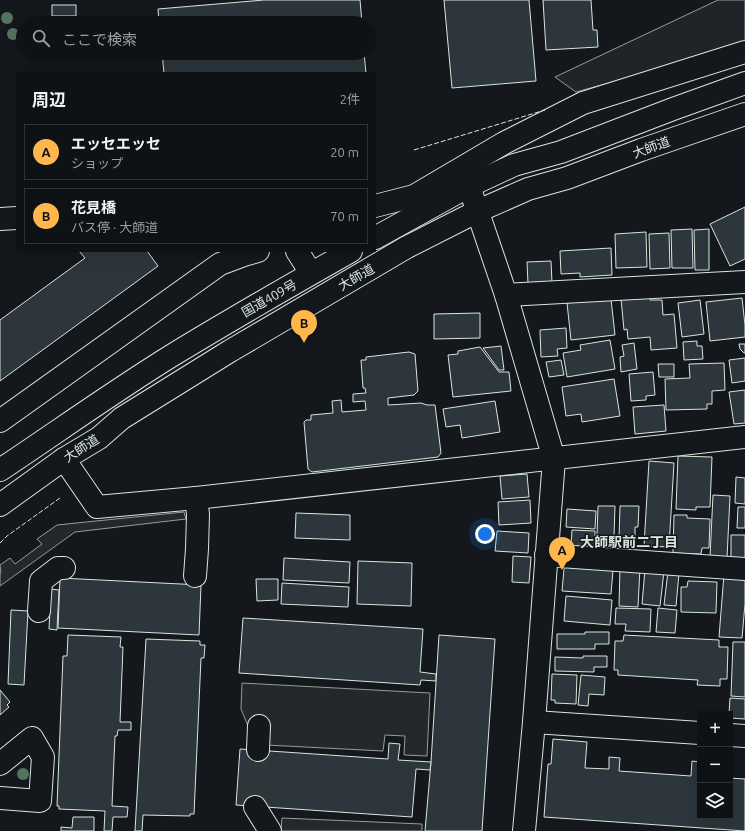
<!DOCTYPE html>
<html lang="ja">
<head>
<meta charset="utf-8">
<style>
	:root { --surface:#0f1215; --page:#1d2022; --text:#f1f3f6; --muted:#9b9ea0; --line:#2f3234; --accent:#ffb74d }
	body { margin:0; font-family:Ubuntu,"Noto Sans JP",sans-serif; background:var(--page); color:var(--text) }
	.controls { position:absolute; right:12px; bottom:12px; display:grid; overflow:hidden; border-radius:0px; box-shadow:0 4px 16px #0002 }
	.controls button { width:36px; height:36px; display:grid; place-items:center; padding:0; border:0; border-bottom:1px solid var(--line); background:var(--surface); color:var(--text); font:20px sans-serif }
	.you { position:absolute; left:485px; top:534px; width:14px; height:14px; margin:-10px; border:3px solid #fff; border-radius:50%; background:#1a73e8; box-shadow:0 0 0 6px #1a73e833 }
	.badge { display:grid; place-items:center; width:26px; height:26px; border-radius:50%; background:var(--accent); color:#111; font-size:13px; font-weight:700 }
	.pin { position:absolute; translate:-50% -33px; filter:drop-shadow(0 1px 2px #0008) }
	.pin::after { content:''; position:absolute; top:21px; width:14px; height:12px; background:inherit; clip-path:polygon(0 0,100% 0,50% 100%) }
	.list { margin:0; padding:0; list-style:none }
	h2 { display:flex; justify-content:space-between; align-items:center; height:52px; margin:0; padding:0 16px; font-size:17px }
	h2 small { font-size:13px; font-weight:400; color:var(--muted) }
	.list li { display:grid; grid-template-columns:26px 1fr auto; gap:12px; align-items:center; box-sizing:border-box; height:56px; margin:0 8px 8px; padding:0 8px; border:1px solid var(--line); border-radius:0px }
	.list b { display:block; font-size:15px; white-space:nowrap }
	.list p { margin:0; font-size:13px; white-space:nowrap; color:var(--muted) }
	.list em { font-size:13px; font-style:normal; color:var(--muted) }
	.icon { flex:none; width:22px; height:22px; fill:none; stroke:currentColor; stroke-width:2; stroke-linecap:round; stroke-linejoin:round }
	.map { position:relative; flex:none; width:745px; height:831px; overflow:hidden }
	.search { position:absolute; background:var(--surface); box-shadow:0 4px 16px #0002; left:16px; top:16px; width:360px; height:44px; display:flex; align-items:center; gap:10px; box-sizing:border-box; padding:0 14px; border-radius:22px; color:var(--muted); font-size:15px }
	.panel { position:absolute; background:var(--surface); box-shadow:0 4px 16px #0002; left:16px; top:72px; width:360px; height:180px; border-radius:0px }
	.map>svg:first-child { display:block }
</style>
</head>
<body>
<div class="map">
<svg width="745" height="831" viewBox="0 0 745 831">
	<rect width="100%" height="100%" fill="#14181c"/>
	<polygon fill="#202428" stroke="#939e99" points="718,0 745,0 745,45 576,92 555,77"/>
	<g fill="#24282b" stroke="#939e99">
		<polygon points="184,512 186,519 75,532 0,586 0,574 1,573 0,565 10,558 15,564 42,544 37,539 57,525"/>
		<polygon points="242,683 430,693 427,756 404,755 405,736 385,735 383,751 266,745 267,727 248,726 241,709"/>
		<polygon points="282,818 422,824 422,831 281,831"/>
	</g>
	<g fill="#2c363c" stroke="#d8e6dc">
		<polygon points="264,0 360,0 362,23 159,23 158,9"/>
		<polygon points="444,0 529,0 536,81 452,88"/>
		<polygon points="543,0 591,0 593,30 597,30 598,47 546,50"/>
		<rect x="52" y="5" width="24" height="11"/>
		<polygon points="162,53 364,53 366,73 164,73"/>
		<polygon points="745,207 745,259 730,266 710,224"/>
		<polygon points="692,229 693,268 672,268 671,230"/>
		<polygon points="709,229 709,270 695,270 694,230"/>
		<polygon points="646,232 647,267 616,268 615,234"/>
		<polygon points="669,233 670,268 650,269 649,234"/>
		<polygon points="611,248 612,275 580,277 580,273 561,274 560,251"/>
		<polygon points="79,251 147,251 158,266 0,381 0,320 85,258"/>
		<polygon points="551,261 552,283 528,284 527,262"/>
		<polygon points="650,296 650,300 662,300 663,315 674,314 677,348 651,350 650,337 628,339 627,329 624,330 621,299"/>
		<polygon points="742,298 745,325 745,337 710,341 706,302"/>
		<polygon points="611,299 615,335 571,340 567,303"/>
		<polygon points="700,300 704,334 682,337 678,303"/>
		<polygon points="480,313 480,338 434,339 434,314"/>
		<polygon points="566,328 567,348 557,349 558,356 541,357 540,330"/>
		<polygon points="610,340 615,369 567,377 563,353 581,350 580,345"/>
		<polygon points="697,341 697,346 702,346 703,359 684,360 683,342"/>
		<polygon points="634,343 637,369 621,372 620,357 624,356 622,345"/>
		<polygon points="739,344 745,344 745,353 744,353 740,349"/>
		<polygon points="501,346 504,370 499,370 483,348"/>
		<polygon points="480,347 499,372 509,372 511,391 453,397 448,355 458,354 458,351"/>
		<polygon points="409,352 415,354 418,391 414,395 388,398 388,405 421,403 427,405 435,405 441,453 438,457 312,472 308,469 304,422 306,420 311,420 311,415 333,413 332,401 341,400 342,412 366,410 365,401 353,402 353,394 366,393 365,388 363,388 361,360 366,360 366,357"/>
		<polygon points="745,358 745,381 732,383 729,360"/>
		<polygon points="561,360 564,375 549,377 546,362"/>
		<polygon points="724,363 725,390 712,391 712,404 707,404 707,409 666,410 665,379 690,378 689,364"/>
		<polygon points="658,364 674,364 674,377 659,377"/>
		<polygon points="653,372 655,395 646,396 646,400 631,401 629,374"/>
		<polygon points="614,379 620,416 582,422 581,414 566,416 562,387"/>
		<polygon points="745,390 745,423 734,424 729,392"/>
		<polygon points="495,401 500,432 462,438 460,425 446,427 443,409"/>
		<polygon points="664,405 666,431 635,434 633,407"/>
		<polygon points="678,456 712,457 710,507 696,507 696,510 676,509"/>
		<polygon points="649,461 674,463 669,547 644,546"/>
		<polygon points="527,474 529,497 502,499 500,476"/>
		<polygon points="736,477 745,478 745,504 735,503"/>
		<polygon points="713,495 730,496 727,558 710,557"/>
		<polygon points="530,500 531,523 499,525 498,502"/>
		<polygon points="598,506 615,506 614,537 597,536"/>
		<polygon points="620,506 639,506 638,527 635,527 635,538 619,538"/>
		<polygon points="738,507 745,507 745,528 737,528"/>
		<polygon points="567,509 596,511 595,529 566,527"/>
		<polygon points="296,513 350,515 350,540 295,538"/>
		<polygon points="674,515 687,515 687,518 710,519 709,548 702,548 701,554 673,553"/>
		<polygon points="572,530 595,531 595,546 571,546"/>
		<polygon points="497,531 529,533 528,553 495,551"/>
		<polygon points="731,535 745,535 745,559 731,558"/>
		<polygon points="513,556 531,557 529,583 512,582"/>
		<polygon points="284,558 350,562 349,583 283,580"/>
		<polygon points="358,561 412,563 411,606 357,604"/>
		<polygon points="567,567 613,570 611,594 562,591 564,569"/>
		<polygon points="620,567 640,568 638,607 619,606"/>
		<polygon points="645,569 664,571 660,606 642,604"/>
		<polygon points="668,571 679,573 676,606 664,605"/>
		<polygon points="724,574 745,576 745,604 742,638 719,637"/>
		<polygon points="60,578 201,585 199,635 58,628"/>
		<polygon points="256,579 278,579 278,600 257,601"/>
		<polygon points="688,581 717,582 716,613 681,612 681,587 687,587"/>
		<polygon points="282,583 349,587 348,607 281,604"/>
		<polygon points="51,589 59,590 57,630 49,629"/>
		<polygon points="566,596 612,600 610,625 564,621"/>
		<polygon points="616,608 651,609 650,632 625,631 626,624 615,624"/>
		<polygon points="658,608 677,610 675,633 656,632"/>
		<polygon points="11,610 28,611 24,685 8,684"/>
		<polygon points="243,618 423,629 420,672 436,674 436,681 421,680 420,685 239,673"/>
		<polygon points="585,632 609,632 609,644 595,644 595,649 557,649 557,634 585,634"/>
		<polygon points="68,635 121,637 120,647 123,647 120,722 131,722 131,730 118,730 117,736 115,736 112,806 128,807 127,817 113,817 112,831 104,831 105,811 59,809 59,806 57,806 63,656 67,656"/>
		<polygon points="439,635 495,639 482,831 425,831 431,762"/>
		<polygon points="624,635 719,640 719,647 728,647 727,679 720,679 720,686 697,685 698,680 618,675 618,670 614,670 615,641 623,641"/>
		<polygon points="146,639 200,641 200,645 205,645 204,658 201,658 194,814 190,814 190,816 143,815 142,831 135,831"/>
		<polygon points="733,642 745,642 745,697 731,696"/>
		<polygon points="583,656 607,656 607,667 594,667 594,672 555,671 555,657 583,658"/>
		<polygon points="552,674 577,675 576,704 555,703 555,700 551,700"/>
		<polygon points="581,675 605,677 604,695 589,694 588,706 578,705"/>
		<polygon points="0,690 10,702 7,705 9,707 0,715"/>
		<polygon points="730,698 745,699 745,719 730,718 730,714 729,714"/>
		<polygon points="553,739 587,742 585,768 609,769 609,757 620,758 619,771 691,776 692,761 700,762 700,816 730,816 730,778 745,779 745,831 544,817 548,764 551,764"/>
		<polygon points="389,743 400,744 398,760 431,762 430,770 416,769 412,817 236,805 240,749 388,759"/>
		<polygon points="73,817 94,817 94,831 61,831 61,827 72,828"/>
	</g>
	<g fill="none" stroke-linecap="round" stroke-linejoin="round">
		<polyline stroke="#313739" stroke-width="22" stroke-dasharray="22 11" stroke-linecap="butt" points="255,807 258,750"/>
		<g stroke="#d8e6dc" stroke-width="24">
			<g id="minor">
				<polyline points="469,186 506,295 554,459 534,722 524,831"/>
				<polyline points="375,206 414,196 504,143 583,103 745,52"/>
				<polyline points="0,219 17,218"/>
				<polyline points="297,251 311,273"/>
				<polyline points="506,295 745,282"/>
				<polyline points="0,421 220,264 244,255 258,251"/>
				<polyline points="64,459 97,507 196,498 745,437"/>
				<polyline points="546,555 745,569"/>
				<polyline points="195,576 197,549 198,514 196,498"/>
				<polyline points="39,611 41,581 58,568 64,568"/>
				<polyline points="534,722 700,733"/>
				<polyline points="730,735 745,736"/>
				<polyline points="258,750 259,726"/>
				<polyline points="0,764 32,738 43,757 40,801 0,798"/>
				<polyline points="255,807 270,831"/>
			</g>
		</g>
		<g stroke="#d8e6dc" stroke-width="24">
			<g id="highway">
				<polyline points="375,238 469,186 514,165 561,152 673,109 745,83"/>
				<path d="M0 470C57 432 113 392 171 356 230 320 291 285 351 251"/>
				<polyline points="0,505 64,459 99,438 122,418 230,351 407,247 478,211 528,189 567,178 641,150 745,114"/>
			</g>
		</g>
		<use href="#minor" stroke="#14181c" stroke-width="22"/>
		<use href="#highway" stroke="#14181c" stroke-width="22"/>
		<g stroke="#d8e6dc" stroke-width="1" stroke-dasharray="5 2" stroke-linecap="butt">
			<polyline points="414,150 545,110"/>
			<polyline points="0,543 7,536 60,498"/>
		</g>
	</g>
	<g fill="#55745f">
		<circle cx="7" cy="18" r="6"/>
		<circle cx="13" cy="34" r="6"/>
		<circle cx="23" cy="774" r="6"/>
	</g>
	<g text-anchor="middle" stroke-width="3" stroke-linejoin="round" paint-order="stroke">
		<g font-size="13" fill="#d8e6dc" stroke="#14181c">
			<text transform="translate(651 147) rotate(-20)" y="5">大師道</text>
			<text transform="translate(356 277) rotate(-30)" y="5">大師道</text>
			<text transform="translate(269 298) rotate(-30)" y="5">国道409号</text>
			<text transform="translate(81 448) rotate(-33)" y="5">大師道</text>
		</g>
		<g font-size="14" font-weight="bold" fill="#d8e6dc" stroke="#14181c">
			<text x="629" y="547">大師駅前二丁目</text>
		</g>
	</g>
</svg>
<div class="controls">
<button>+</button>
<button>−</button>
<button><svg class="icon" aria-label="layers" viewBox="0 0 24 24"><path d="M12 4l9 5-9 5-9-5zM3 14l9 5 9-5"/></svg></button>
</div>
<div class="you"></div>
<div class="pin badge" style="left:562px;top:570px">A</div>
<div class="pin badge" style="left:304px;top:343px">B</div>
<div class="search"><svg class="icon" aria-label="search" viewBox="0 0 24 24"><circle cx="10" cy="10" r="6"/><path d="M15 15l6 6"/></svg>ここで検索</div>
<section class="panel">
<h2>周辺<small>2件</small></h2>
<ul class="list">
<li><span class="badge">A</span><div><b>エッセエッセ</b><p>ショップ</p></div><em>20 m</em></li>
<li><span class="badge">B</span><div><b>花見橋</b><p>バス停 · 大師道</p></div><em>70 m</em></li>
</ul>
</section>
</div>
</body>
</html>
